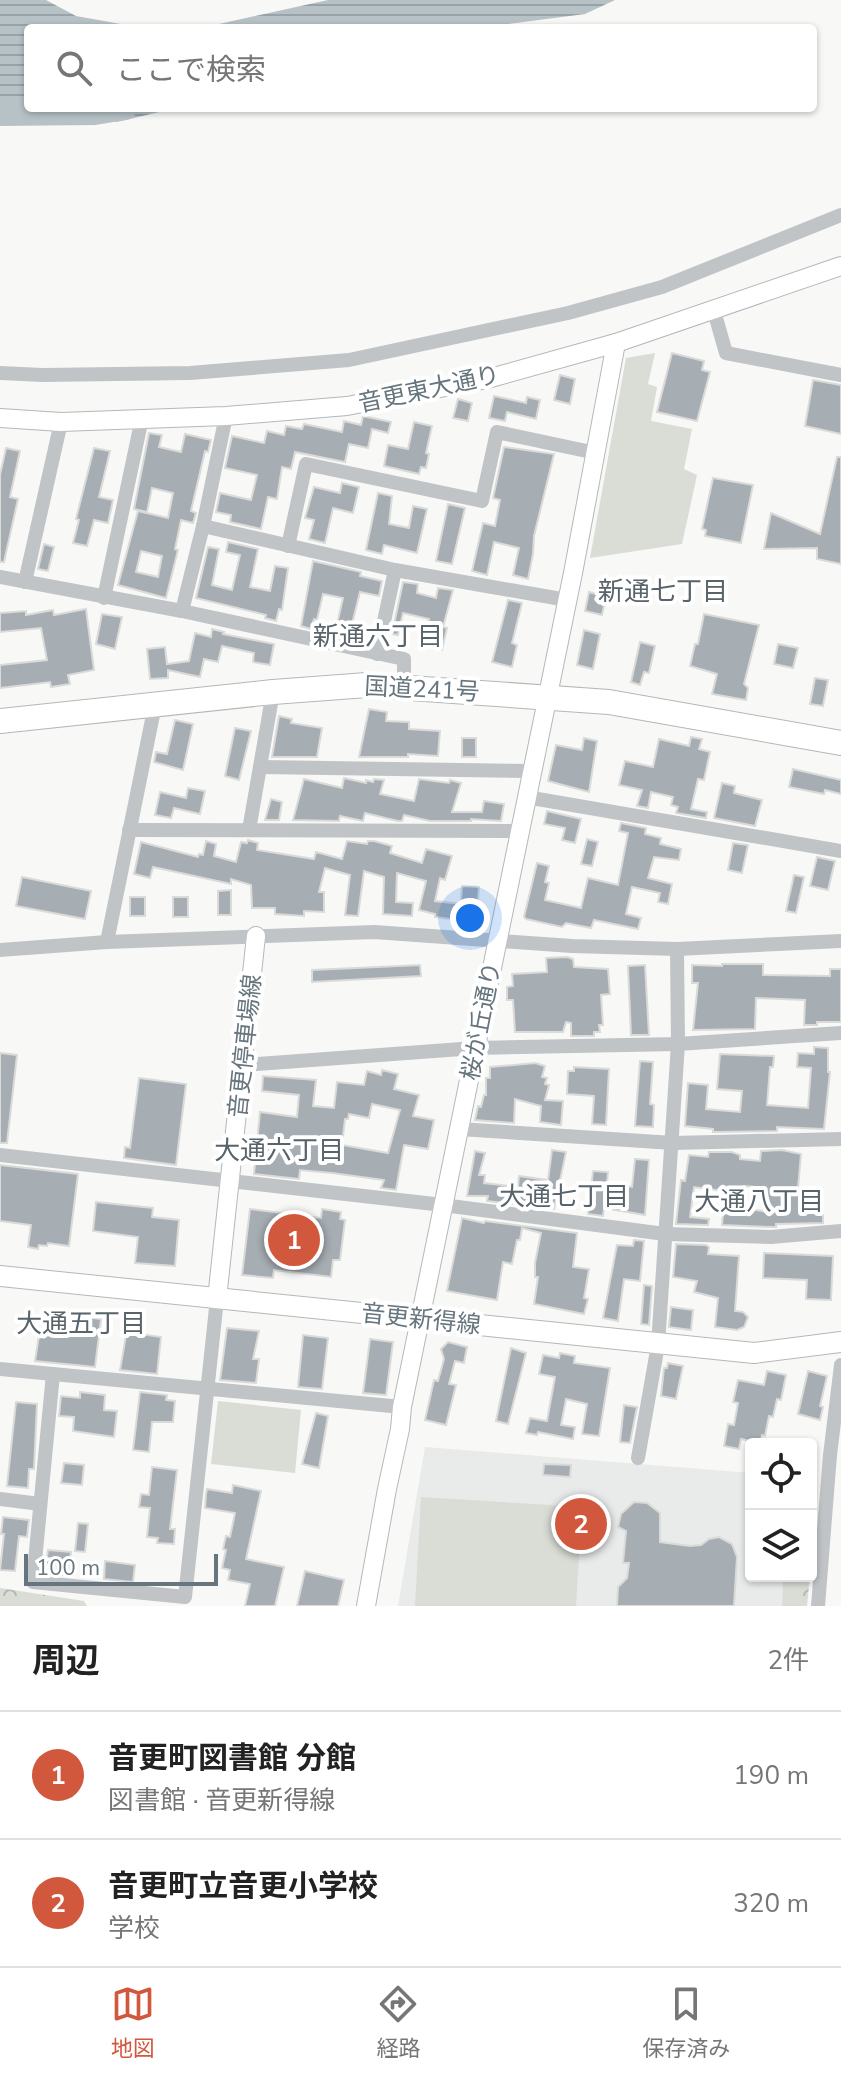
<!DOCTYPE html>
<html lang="ja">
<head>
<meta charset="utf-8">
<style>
	:root { --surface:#fff; --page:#f2f2f2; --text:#222; --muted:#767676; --line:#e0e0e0; --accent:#d2583d }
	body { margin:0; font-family:"Nunito Sans","Noto Sans JP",sans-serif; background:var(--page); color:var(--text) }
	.controls { position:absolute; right:24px; bottom:24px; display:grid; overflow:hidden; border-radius:8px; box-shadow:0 2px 6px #0004 }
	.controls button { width:72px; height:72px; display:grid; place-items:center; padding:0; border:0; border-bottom:2px solid var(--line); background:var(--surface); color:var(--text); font:40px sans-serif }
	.scale { position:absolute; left:24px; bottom:20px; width:194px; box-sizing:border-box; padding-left:8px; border:4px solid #66757e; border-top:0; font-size:22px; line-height:28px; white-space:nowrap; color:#66757e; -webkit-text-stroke:6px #fff; paint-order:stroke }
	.you { position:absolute; left:470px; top:918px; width:28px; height:28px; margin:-20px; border:6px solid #fff; border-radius:50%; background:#1a73e8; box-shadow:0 0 0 12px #1a73e833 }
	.badge { display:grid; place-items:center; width:52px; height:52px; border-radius:50%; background:var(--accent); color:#fff; font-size:26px; font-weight:700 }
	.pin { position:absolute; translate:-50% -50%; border:4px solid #fff; box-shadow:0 2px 8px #0006 }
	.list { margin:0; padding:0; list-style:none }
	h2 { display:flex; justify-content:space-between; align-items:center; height:104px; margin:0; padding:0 32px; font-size:34px }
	h2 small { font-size:26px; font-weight:400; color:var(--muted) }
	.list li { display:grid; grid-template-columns:52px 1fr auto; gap:24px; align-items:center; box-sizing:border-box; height:128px; padding:0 32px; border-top:2px solid var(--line) }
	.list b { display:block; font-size:30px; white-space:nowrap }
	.list p { margin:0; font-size:26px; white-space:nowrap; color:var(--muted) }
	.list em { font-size:26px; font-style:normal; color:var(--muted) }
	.icon { flex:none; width:44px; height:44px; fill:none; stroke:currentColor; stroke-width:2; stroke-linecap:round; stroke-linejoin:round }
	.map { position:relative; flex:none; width:841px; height:1606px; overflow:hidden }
	.search { position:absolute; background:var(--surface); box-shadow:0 2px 6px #0004; left:24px; right:24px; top:24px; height:88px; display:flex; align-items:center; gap:20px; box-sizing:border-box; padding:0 28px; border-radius:8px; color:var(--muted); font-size:30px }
	.sheet { height:360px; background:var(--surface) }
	nav { display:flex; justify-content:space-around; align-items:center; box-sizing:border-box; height:112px; border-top:2px solid var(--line); background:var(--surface); font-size:22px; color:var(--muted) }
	nav a { display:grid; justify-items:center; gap:4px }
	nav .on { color:var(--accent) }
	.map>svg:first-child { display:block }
</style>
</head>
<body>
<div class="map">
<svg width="841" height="1606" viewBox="0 0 841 1606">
	<defs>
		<pattern id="forest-crowns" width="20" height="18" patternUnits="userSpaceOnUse" patternTransform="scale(2)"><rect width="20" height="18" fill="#d9ddd6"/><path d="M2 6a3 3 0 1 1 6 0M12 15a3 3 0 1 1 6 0" fill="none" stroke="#b4b8b3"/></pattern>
		<pattern id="water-rules" width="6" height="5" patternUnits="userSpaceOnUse" patternTransform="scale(2)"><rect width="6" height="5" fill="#b7c2c6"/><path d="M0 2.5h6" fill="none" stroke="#99a2a6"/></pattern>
	</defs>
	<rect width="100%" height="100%" fill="#f8f8f6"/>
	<polygon fill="#e9eaea" points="425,1447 751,1473 751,1576 783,1576 782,1606 398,1606"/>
	<g fill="#d9ddd6">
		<polygon points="655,353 648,384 657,387 651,421 692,429 684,469 697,475 682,544 590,558 626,358"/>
		<polygon points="218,1401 301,1410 295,1473 211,1464"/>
		<polygon points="421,1497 582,1507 576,1606 415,1606"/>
	</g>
	<g fill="url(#forest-crowns)">
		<polygon points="783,1576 810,1576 807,1606 782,1606"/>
		<polygon points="0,1588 84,1601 87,1606 0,1606"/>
	</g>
	<g fill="url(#water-rules)">
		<polygon points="0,0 46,0 76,16 143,28 28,28 28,108 34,108 0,115"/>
		<polygon points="328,0 615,0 585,14 476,28 201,28"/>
		<polygon points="52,108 176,108 117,122"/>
	</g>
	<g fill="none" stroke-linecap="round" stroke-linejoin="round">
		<polyline stroke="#b7c2c6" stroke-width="24" points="0,114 95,113 125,108"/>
	</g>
	<g fill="#a6adb3" stroke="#dadad9" stroke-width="2" fill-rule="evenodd">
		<polygon points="672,353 704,361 702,370 710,372 697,421 657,412"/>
		<polygon points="560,375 575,379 570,404 554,400"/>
		<polygon points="813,380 841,385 841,434 805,426"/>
		<polygon points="494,396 526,403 527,397 540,400 536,419 507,412 505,421 489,418"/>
		<polygon points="458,399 472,403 468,421 453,418"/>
		<polygon points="363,416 391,422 388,433 372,429 368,448 349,444 345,462 295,452 291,469 282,467 277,499 268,497 261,529 230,522 231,515 216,512 220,493 251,500 257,475 225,468 232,436 264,443 267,431 284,435 286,426 302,429 304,424 342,432 344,421 361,425"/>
		<polygon points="414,422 432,426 426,453 429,454 426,468 421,467 419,474 384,466 388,445 408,449"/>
		<path d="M149 433 162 435 159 447 181 452 185 434 211 440 208 452 205 451 191 511 196 513 193 523 181 520 175 549 178 550 166 598 118 585 138 511 168 518 173 493 152 488 147 512 134 509ZM141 551 162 556 158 577 136 572Z"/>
		<polygon points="504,447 554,454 534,536 533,554 528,579 513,575 519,548 494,542 487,575 472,571 483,523 495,526 500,500 493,498"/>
		<polygon points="6,448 20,451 10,497 18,499 4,562 0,562 0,475"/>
		<polygon points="94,448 110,451 99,497 113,500 108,523 94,520 87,546 73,543 79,520 76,519"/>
		<polygon points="837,457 841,457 841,564 817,559 817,548 764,549 771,513 820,534"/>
		<polygon points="713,478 753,485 741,543 705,536 706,530 702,529"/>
		<polygon points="342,483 359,487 353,513 333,508 325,543 309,539 314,520 305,518 314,487 340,493"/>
		<polygon points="378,493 392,496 389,524 409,528 413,506 427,509 417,553 384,545 382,554 366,550"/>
		<polygon points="448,504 465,508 452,564 436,561"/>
		<polygon points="228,542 258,549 250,587 270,591 275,566 288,568 282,610 279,609 276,621 265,618 266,615 196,598 208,547 219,549 212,585 232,590 240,555 226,552"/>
		<polygon points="44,544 54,547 48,571 38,569"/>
		<polygon points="313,561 361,572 360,576 382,581 379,596 360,592 349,636 335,633 343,598 323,594 317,620 314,619 311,629 301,626"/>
		<polygon points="403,582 418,584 417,593 436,598 438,588 453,590 443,627 447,628 442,650 423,645 429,619 403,613 398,635 392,634"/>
		<polygon points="589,592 606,597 602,615 585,611"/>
		<polygon points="508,600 522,603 512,643 517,645 512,667 492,662"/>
		<polygon points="86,609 94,670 68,675 70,684 51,687 50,682 0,688 0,665 47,660 41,628 0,632 0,613 26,611 26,615 53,610 54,615"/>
		<polygon points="102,614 122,617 115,649 96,644"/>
		<polygon points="704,614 759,625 744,684 748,688 746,700 712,694 717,674 690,666 695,644 698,644"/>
		<polygon points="212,629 224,632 223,634 274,644 270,665 253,662 254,653 222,646 218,662 204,659 200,677 168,670 168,678 150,679 147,649 165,647 167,664 189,661 195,633 211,637"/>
		<polygon points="584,630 600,634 593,669 577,665"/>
		<polygon points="640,642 655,646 649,673 644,672 640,685 631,682"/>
		<polygon points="778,644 798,648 793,668 774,664"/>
		<polygon points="815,678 828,680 823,706 810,704"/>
		<polygon points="369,709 387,712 386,721 409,722 409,729 440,731 438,756 408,754 408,757 359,757"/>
		<polygon points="279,716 292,719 291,723 322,728 317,757 272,757"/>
		<polygon points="175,720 193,724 183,770 154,762 156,752 167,754"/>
		<polygon points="235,728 251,731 239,780 225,776"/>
		<polygon points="691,737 702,739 699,749 710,752 704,780 698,779 691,809 707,812 706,818 676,813 678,807 671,805 673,797 651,792 648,808 637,806 642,790 619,785 625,761 653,767 659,739 689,746"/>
		<rect x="462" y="738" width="14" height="19"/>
		<polygon points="584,738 597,741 589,792 548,781 556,745 582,750"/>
		<polygon points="793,769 841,780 841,794 825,790 824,794 789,787"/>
		<polygon points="344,778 366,783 366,780 373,782 374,779 384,780 380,794 414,801 419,779 449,783 450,780 461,783 452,812 482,812 484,801 504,804 501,821 471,819 471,821 430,821 404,815 402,821 398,821 365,813 363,821 340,816 339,821 293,820 304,779 342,788"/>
		<polygon points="722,783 735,786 734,793 762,800 755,826 714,818"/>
		<polygon points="188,788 205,791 200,814 174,808 171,818 155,815 160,792 186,798"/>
		<polygon points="271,799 282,802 279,820 265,820"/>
		<polygon points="547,811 581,819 575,843 562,840 565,828 544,824"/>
		<polygon points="621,823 646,828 645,834 661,838 660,844 681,849 679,860 654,857 648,878 672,884 668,904 658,902 660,893 632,887 626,914 641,918 638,929 594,920 591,928 566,923 562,927 526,919 524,917 537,863 549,866 545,882 549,883 545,900 581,908 588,878 618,885 628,833 619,831"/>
		<polygon points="587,839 598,842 592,866 581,864"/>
		<polygon points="248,840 258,843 257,850 314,859 316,852 342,859 347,841 367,844 368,841 374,841 392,846 390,853 422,863 426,849 452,856 445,880 440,878 435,901 464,904 463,921 435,917 435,914 419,910 426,881 397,873 396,902 413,903 412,916 383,914 384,877 364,871 358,916 345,915 350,875 325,868 319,892 324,892 324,912 304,911 304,916 275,914 275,908 252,908 251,885 231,879 231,884 153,867 150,878 134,874 141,842 198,857 199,854 203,855 206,841 216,844 214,856 236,862 241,842 247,843"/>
		<polygon points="733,843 748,845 742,873 728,870"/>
		<polygon points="817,857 835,861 828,890 810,886"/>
		<polygon points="794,875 804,877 796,913 786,911"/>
		<polygon points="22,877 91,891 85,919 16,906"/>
		<polygon points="462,886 479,887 478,901 461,900"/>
		<polygon points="231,890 231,915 218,915 218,891"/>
		<rect x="130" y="897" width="15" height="19"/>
		<rect x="173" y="897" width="15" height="20"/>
		<polygon points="567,957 573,959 574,967 608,969 610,994 601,995 603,1025 599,1025 600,1032 594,1032 594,1036 571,1036 571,1023 566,1022 563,1032 515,1032 513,1000 507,1000 507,987 513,986 512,974 547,972 546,958"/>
		<polygon points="722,964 763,964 763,975 830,976 830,969 841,969 841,1022 817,1022 817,1025 804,1025 805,1000 756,998 755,1029 693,1030 698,983 692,983 692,965 722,966"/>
		<polygon points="420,965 421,976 312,982 312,970"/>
		<polygon points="645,965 649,1035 631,1035 628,966"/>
		<polygon points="814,1047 828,1048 828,1072 830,1072 824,1129 777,1127 777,1131 713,1132 713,1129 685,1126 688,1083 708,1085 706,1109 740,1112 742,1091 717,1089 720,1054 774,1056 773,1067 770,1067 767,1105 808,1108 811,1068 797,1067 798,1053 814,1054"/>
		<polygon points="0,1053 17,1055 7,1143 0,1143"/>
		<polygon points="640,1061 653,1062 650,1104 654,1105 653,1127 635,1126"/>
		<polygon points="535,1063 545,1066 542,1077 547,1078 545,1084 549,1085 545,1100 563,1101 561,1125 540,1122 541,1106 515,1099 514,1123 475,1120 478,1106 481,1107 484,1095 486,1095 486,1078 490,1078 490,1067"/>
		<polygon points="574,1067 609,1069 606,1125 592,1124 594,1096 567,1094 568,1071 574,1071"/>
		<path d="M382 1070 398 1074 394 1089 419 1095 413 1116 434 1120 428 1149 404 1145 396 1190 381 1188 384 1180 332 1173 300 1170 299 1179 254 1174 260 1112 297 1117 299 1095 262 1091 263 1076 316 1080 313 1106 334 1108 337 1082 364 1085 367 1071 381 1075ZM372 1104 400 1110 388 1153 342 1145 345 1119H348L349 1114 369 1118Z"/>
		<polygon points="139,1078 186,1084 176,1165 124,1158 125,1147 130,1148"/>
		<polygon points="552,1150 566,1152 554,1209 487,1201 488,1196 467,1196 475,1151 485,1153 479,1175 485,1175 484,1183 518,1187 519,1176 548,1180"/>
		<path d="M782 1150 801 1154 798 1188H823V1223L776 1224V1227H771L722 1225 725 1191 694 1187 690 1217 709 1219 708 1225 676 1224 681 1180 685 1181 689 1155 708 1157 709 1152H732L740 1155V1159L760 1161 761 1151ZM745 1186 766 1188 763 1211 741 1208Z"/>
		<polygon points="635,1159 649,1160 645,1215 604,1208 603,1216 588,1214 593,1171 608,1172 607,1184 632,1187"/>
		<polygon points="0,1165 78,1174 69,1246 48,1243 47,1246 39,1245 38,1249 28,1247 31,1225 0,1221"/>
		<polygon points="96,1202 153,1208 152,1217 179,1220 175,1266 135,1263 138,1237 93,1231"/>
		<polygon points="250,1209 321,1218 322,1209 341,1212 340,1219 345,1220 340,1260 333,1260 331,1277 274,1270 273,1278 242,1275"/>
		<polygon points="462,1218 484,1223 485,1221 577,1233 573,1267 589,1269 584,1298 588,1299 584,1314 534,1304 538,1277 535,1277 535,1263 541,1233 522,1228 520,1240 517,1240 512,1264 503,1262 497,1300 447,1291"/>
		<polygon points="634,1240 644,1241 640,1281 624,1279 618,1321 603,1318 617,1245 633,1246"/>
		<polygon points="676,1244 706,1245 709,1247 708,1254 739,1256 735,1311 743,1312 748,1317 744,1327 737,1330 715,1327 718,1298 694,1292 697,1281 673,1277"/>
		<polygon points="764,1253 833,1256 831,1300 806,1299 807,1280 763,1278"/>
		<polygon points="644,1285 652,1286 649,1325 641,1324"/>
		<polygon points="671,1307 693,1310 691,1330 669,1327"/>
		<polygon points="130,1312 143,1314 140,1334 161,1337 157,1374 120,1370"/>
		<polygon points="85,1317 101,1319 95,1367 35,1361 40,1329 83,1335"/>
		<polygon points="227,1328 259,1331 253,1359 259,1359 256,1383 220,1380"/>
		<polygon points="303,1335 328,1338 322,1389 298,1387"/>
		<polygon points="370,1339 393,1342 386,1395 363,1393"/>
		<polygon points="448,1342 467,1347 464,1363 455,1361 449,1384 456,1385 446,1425 425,1420 434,1380 438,1381 444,1359 441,1349"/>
		<polygon points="511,1348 526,1353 508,1424 496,1421"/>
		<polygon points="560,1353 575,1356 574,1363 610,1368 599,1436 582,1434 587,1404 566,1399 561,1425 575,1427 573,1439 538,1432 537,1435 526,1433 530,1418 547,1421 555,1377 539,1374 543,1355 559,1358"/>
		<polygon points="668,1363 683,1366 676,1399 661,1396 664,1368 667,1368"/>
		<polygon points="767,1371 786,1375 781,1400 777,1399 773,1417 769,1416 765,1436 762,1435 760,1443 741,1439 739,1449 724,1446 728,1424 734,1425 738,1403 733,1402 738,1380 764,1385"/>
		<polygon points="808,1371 827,1376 820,1406 823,1407 820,1420 798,1414"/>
		<polygon points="80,1392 105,1395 104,1410 117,1411 114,1437 73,1431 74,1417 59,1416 61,1396 80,1398"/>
		<polygon points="140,1392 167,1395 166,1400 175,1401 173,1422 152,1422 149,1452 133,1450"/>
		<polygon points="16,1402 37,1404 34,1469 29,1469 28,1488 7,1486"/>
		<polygon points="624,1405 637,1407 630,1443 620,1442"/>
		<polygon points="316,1413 328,1416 319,1468 302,1464"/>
		<polygon points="64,1463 84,1465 82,1485 61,1483"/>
		<polygon points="544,1464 571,1465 570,1477 543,1475"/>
		<polygon points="152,1467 177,1470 170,1529 175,1529 174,1544 157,1543 158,1538 147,1537 150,1508 139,1507 141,1494 149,1495"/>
		<polygon points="233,1485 261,1491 246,1559 284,1567 275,1606 245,1606 250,1584 228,1580 230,1570 222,1568 226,1550 223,1549 226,1536 230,1537 235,1513 205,1508 206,1494 207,1489 232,1493"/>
		<polygon points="634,1502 647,1503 660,1513 660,1542 690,1546 701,1545 709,1539 719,1537 732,1544 737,1557 734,1606 617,1606 618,1587 627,1578 629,1563 623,1563 626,1531 618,1527 621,1514"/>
		<polygon points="3,1517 29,1520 27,1537 19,1536 15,1571 0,1570 4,1534 1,1534"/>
		<polygon points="78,1523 88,1524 85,1552 75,1551"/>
		<polygon points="48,1550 71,1552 68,1575 56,1574 57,1565 46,1564"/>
		<polygon points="105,1561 135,1565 133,1582 104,1579"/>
		<polygon points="305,1571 344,1580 338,1606 297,1606"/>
	</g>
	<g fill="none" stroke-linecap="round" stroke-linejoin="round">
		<g stroke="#b3b8bc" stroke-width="20">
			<g id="secondary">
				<polyline points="0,418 61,422 226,416 347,406 487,379 616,343 841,266"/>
				<polyline points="217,1299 256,936"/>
				<polyline points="366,1606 387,1489 400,1429 402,1407 573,573 616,343"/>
			</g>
		</g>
		<g stroke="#b4b8bb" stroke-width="22">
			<polyline id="primary" points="0,1276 754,1353 841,1342"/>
		</g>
		<g stroke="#b4b7ba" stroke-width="26">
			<polyline id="highway" points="0,721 273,692 367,685 609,702 841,743"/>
		</g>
		<g stroke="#c0c4c7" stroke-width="14">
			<polyline points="714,311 726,353 841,375"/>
			<polyline points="0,373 43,375 190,373 349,360 568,313 662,287 841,215"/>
			<polyline points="203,526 226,416"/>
			<polyline points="288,546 306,464 482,501 497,432 596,453"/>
			<polyline points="0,577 182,611 404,659 404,687"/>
			<polyline points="25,582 61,422"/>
			<polyline points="104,598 142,418"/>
			<polyline points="182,611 203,526 395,570 567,600"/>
			<polyline points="377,654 395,570"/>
			<polyline points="260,767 531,771"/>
			<polyline points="526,797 841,851"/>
			<polyline points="129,830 519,831"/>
			<polyline points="249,830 273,692"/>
			<polyline points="107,942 155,705"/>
			<polyline points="0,950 107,942 374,932 572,946 677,949 841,941"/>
			<polyline points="243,1065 475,1048 678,1044 841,1033"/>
			<polyline points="459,1129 673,1143 841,1139"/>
			<polyline points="0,1155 443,1205 665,1234 771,1237 841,1231"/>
			<polyline points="0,1369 402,1407"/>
			<polyline points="53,1374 33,1582 185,1597 217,1299"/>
			<polyline points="638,1458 658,1345 678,1044 677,949"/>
			<polyline points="0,1499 40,1504"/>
			<polyline points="818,1606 830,1455 841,1365"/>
		</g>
		<use href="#secondary" stroke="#fff" stroke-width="18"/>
		<use href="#primary" stroke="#fff" stroke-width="20"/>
		<use href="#highway" stroke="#fff" stroke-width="24"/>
	</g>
	<g text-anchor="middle" stroke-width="8" stroke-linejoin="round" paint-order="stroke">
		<g font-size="24" fill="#66757e" stroke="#fff">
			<text transform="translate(429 389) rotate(-12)" y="8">音更東大通り</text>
			<text transform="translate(422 689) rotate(3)" y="8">国道241号</text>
			<text transform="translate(481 1021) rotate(-79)" y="8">桜が丘通り</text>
			<text transform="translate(245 1046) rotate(-84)" y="8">音更停車場線</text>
			<text transform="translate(421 1319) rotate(6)" y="8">音更新得線</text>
		</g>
		<g font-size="26" fill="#58636a" stroke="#fff">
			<text x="663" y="600">新通七丁目</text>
			<text x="378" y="645">新通六丁目</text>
			<text x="279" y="1159">大通六丁目</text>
			<text x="564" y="1205">大通七丁目</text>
			<text x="759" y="1210">大通八丁目</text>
			<text x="81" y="1332">大通五丁目</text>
		</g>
	</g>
</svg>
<div class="controls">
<button><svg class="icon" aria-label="locate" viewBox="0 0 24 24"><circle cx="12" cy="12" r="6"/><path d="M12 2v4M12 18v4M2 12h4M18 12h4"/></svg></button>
<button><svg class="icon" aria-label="layers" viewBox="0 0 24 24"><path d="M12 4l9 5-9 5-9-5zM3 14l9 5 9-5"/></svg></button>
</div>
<div class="scale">100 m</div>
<div class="you"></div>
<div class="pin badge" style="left:294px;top:1240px">1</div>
<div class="pin badge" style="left:581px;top:1524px">2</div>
<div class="search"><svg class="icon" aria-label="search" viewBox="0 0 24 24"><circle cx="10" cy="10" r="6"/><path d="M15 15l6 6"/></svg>ここで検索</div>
</div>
<section class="sheet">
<h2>周辺<small>2件</small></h2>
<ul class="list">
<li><span class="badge">1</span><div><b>音更町図書館 分館</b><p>図書館 · 音更新得線</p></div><em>190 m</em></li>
<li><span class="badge">2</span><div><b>音更町立音更小学校</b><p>学校</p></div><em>320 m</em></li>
</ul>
</section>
<nav>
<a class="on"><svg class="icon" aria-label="map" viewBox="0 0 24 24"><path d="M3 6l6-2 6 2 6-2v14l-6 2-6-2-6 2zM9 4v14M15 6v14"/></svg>地図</a>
<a><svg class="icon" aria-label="directions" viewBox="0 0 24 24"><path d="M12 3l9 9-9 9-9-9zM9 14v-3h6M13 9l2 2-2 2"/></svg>経路</a>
<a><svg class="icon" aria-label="saved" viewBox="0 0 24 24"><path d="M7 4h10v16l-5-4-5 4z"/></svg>保存済み</a>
</nav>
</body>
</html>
